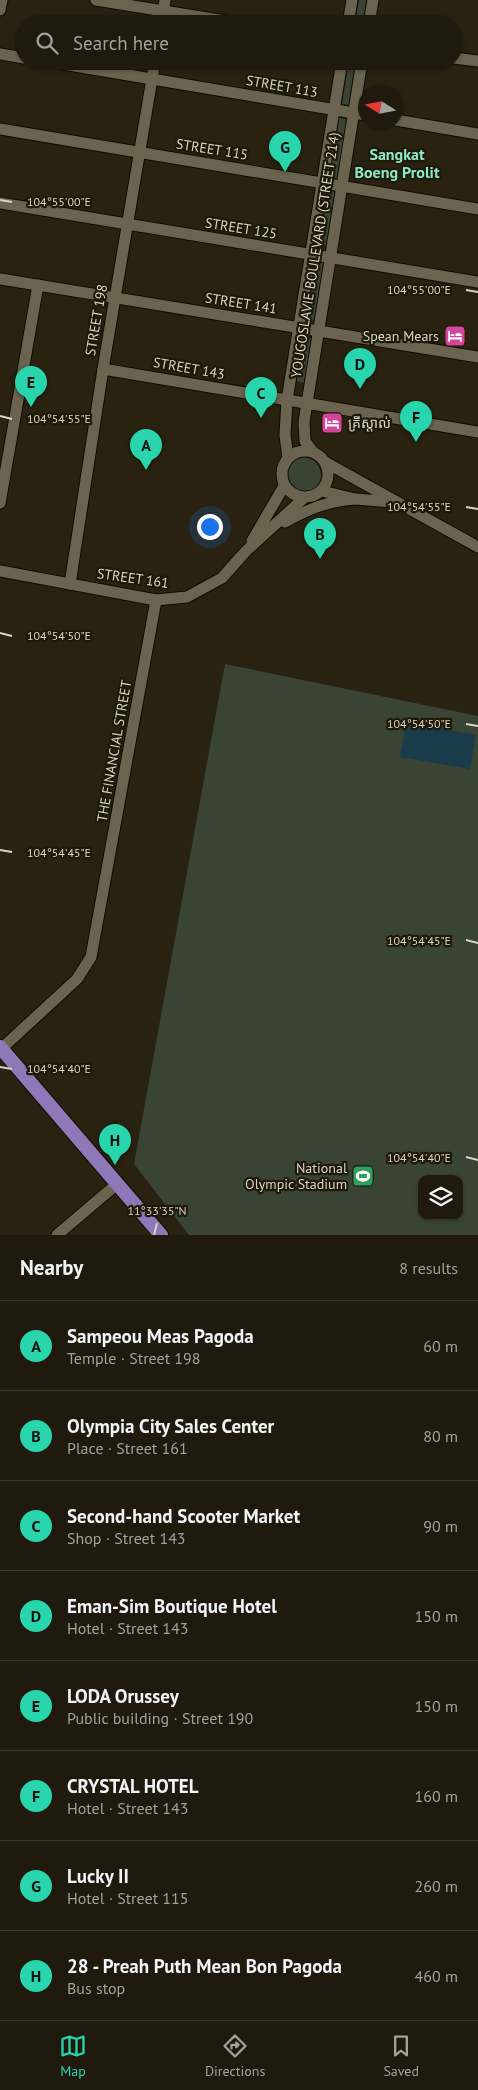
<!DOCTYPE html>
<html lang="en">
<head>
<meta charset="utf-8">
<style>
	:root { --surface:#1f1a0d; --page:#2c271b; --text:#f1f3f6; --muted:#a1a19d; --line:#3c382e; --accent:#28d5ad }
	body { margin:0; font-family:"PT Sans","Noto Sans Khmer",sans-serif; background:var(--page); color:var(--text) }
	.controls { position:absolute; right:15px; bottom:15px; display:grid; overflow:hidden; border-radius:10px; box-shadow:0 1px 4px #0004 }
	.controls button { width:45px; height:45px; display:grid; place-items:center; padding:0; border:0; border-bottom:1px solid var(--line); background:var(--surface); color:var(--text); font:25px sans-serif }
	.compass { position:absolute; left:358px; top:85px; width:45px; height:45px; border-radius:50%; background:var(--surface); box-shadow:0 1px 4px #0004; rotate:281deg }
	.you { position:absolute; left:209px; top:526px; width:18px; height:18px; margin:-12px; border:4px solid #fff; border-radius:50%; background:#1a73e8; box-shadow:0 0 0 8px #1a73e833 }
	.badge { display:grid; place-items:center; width:32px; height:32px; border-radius:50%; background:var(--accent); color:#111; font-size:16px; font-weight:700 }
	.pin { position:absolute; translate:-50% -41px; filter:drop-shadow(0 1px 2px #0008) }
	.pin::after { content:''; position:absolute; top:26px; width:18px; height:15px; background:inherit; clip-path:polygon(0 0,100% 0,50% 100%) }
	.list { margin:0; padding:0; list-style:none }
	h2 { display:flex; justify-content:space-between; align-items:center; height:65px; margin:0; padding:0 20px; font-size:21px }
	h2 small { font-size:16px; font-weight:400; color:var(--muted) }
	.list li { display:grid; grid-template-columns:32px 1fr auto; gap:15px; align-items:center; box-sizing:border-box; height:90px; padding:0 20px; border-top:1px solid var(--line) }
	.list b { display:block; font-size:19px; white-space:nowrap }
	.list p { margin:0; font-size:16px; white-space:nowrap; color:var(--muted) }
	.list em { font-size:16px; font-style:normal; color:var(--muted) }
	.icon { flex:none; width:28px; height:28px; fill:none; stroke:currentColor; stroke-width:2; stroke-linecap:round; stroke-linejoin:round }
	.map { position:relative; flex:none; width:478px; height:1235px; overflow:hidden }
	.search { position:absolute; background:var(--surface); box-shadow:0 1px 4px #0004; left:15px; right:15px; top:15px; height:55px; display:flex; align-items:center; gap:12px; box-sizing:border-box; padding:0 18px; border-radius:28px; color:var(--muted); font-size:19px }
	.sheet { height:785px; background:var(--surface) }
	nav { display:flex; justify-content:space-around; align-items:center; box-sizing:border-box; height:70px; border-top:1px solid var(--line); background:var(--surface); font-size:14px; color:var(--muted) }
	nav a { display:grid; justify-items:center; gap:2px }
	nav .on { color:var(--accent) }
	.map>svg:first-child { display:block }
</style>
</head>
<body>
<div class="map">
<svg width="478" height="1235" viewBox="0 0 478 1235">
	<rect width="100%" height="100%" fill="#292211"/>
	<g fill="#3a4435" fill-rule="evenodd">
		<polygon points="359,0 366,0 363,24 355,24"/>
		<polygon points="349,61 357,61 349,105 342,104"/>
		<polygon points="339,118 348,120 339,179 329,177"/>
		<polygon points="327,190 336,191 326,245 318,243"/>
		<polygon points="315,259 325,260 315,321 305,320"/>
		<polygon points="303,338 312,339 304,383 296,381"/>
		<circle cx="302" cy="476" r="19"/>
		<path d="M225 664 478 716V1235H189L134 1164ZM422 1179H459V1216H422Z"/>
	</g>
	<polygon fill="#1a3b49" points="406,723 476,735 470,769 400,757"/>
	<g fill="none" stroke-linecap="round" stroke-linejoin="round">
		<g stroke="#120c00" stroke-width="13">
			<g id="minor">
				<polyline points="96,0 244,24"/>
				<polyline points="0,10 2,0"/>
				<polyline points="161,24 165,0"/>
				<polyline points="348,24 352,0"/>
				<polyline points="369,24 373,0"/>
				<polyline points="0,54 24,58"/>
				<polyline points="454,58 478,61"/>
				<polyline points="45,61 366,115"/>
				<polyline points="396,120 478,134"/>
				<polyline points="0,129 478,209"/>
				<polyline points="0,203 478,282"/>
				<polyline points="0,279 478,357"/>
				<polyline points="103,369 478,432"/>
				<circle cx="305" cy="474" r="23"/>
				<polyline points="313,452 305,441 304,422 362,61"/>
				<polyline points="288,458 285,435 287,400 342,61"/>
				<polyline points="325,462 478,547"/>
				<polyline points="322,491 355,499 393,502"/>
				<polyline points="0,503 38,285"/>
				<path d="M285 522C309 509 327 501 355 499"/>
				<polyline points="252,541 284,486"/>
				<polyline points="0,571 156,600 187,597 222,578 246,551 304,498"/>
				<polyline points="70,584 103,369 155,61"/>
				<polyline points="1,1049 77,979 91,957 156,600"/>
				<polyline points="57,1235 117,1184"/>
			</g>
		</g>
		<g stroke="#120c00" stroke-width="16">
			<polyline id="major" points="0,1047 161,1235"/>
		</g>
		<use href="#minor" stroke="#6a6350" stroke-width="11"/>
		<use href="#major" stroke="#8f78b8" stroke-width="14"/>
	</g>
	<path fill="none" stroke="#d8d4c9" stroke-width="2" d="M0 200 12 202M466 290 478 292M0 416 12 419M466 507 478 509M0 633 12 636M466 724 478 726M0 850 12 852M466 940 478 943M0 1067 12 1069M466 1157 478 1160M154 1235 157 1223"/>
	<defs>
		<g id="hotel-square" transform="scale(1.125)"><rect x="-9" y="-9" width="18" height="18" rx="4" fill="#d1479c" stroke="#1f1908"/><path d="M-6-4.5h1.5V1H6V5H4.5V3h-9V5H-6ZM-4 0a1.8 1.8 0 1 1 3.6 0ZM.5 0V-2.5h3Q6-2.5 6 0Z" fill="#fff"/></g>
		<g id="stadium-square" transform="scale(1.125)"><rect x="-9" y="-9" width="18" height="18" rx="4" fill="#2e9e5b" stroke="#1f1908"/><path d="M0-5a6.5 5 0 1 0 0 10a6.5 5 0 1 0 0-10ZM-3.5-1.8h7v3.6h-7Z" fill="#fff"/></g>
	</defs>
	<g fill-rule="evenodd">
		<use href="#hotel-square" x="455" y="336"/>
		<use href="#hotel-square" x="332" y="423"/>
		<use href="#stadium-square" x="363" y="1176"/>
	</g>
	<g text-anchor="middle" stroke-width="4.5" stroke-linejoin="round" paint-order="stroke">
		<g font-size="14" fill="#d8d4c9" stroke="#1f1908">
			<text transform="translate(282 86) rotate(10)" y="5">STREET 113</text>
			<text transform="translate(212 149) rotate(9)" y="5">STREET 115</text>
			<text transform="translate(241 228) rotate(9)" y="5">STREET 125</text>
			<text transform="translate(315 255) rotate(-81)" y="5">YOUGOSLAVIE BOULEVARD (STREET 214)</text>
			<text transform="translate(241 303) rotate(9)" y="5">STREET 141</text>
			<text transform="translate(96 320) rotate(-80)" y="5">STREET 198</text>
			<text transform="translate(189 368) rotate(10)" y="5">STREET 143</text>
			<text transform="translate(133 578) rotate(8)" y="5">STREET 161</text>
			<text transform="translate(114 751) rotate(-80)" y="5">THE FINANCIAL STREET</text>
		</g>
		<g font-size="14" fill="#d8d4c9" stroke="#1f1908" text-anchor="end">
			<text x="439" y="341">Spean Mears</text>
			<text x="348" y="428" text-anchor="start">គ្រីស្តាល់</text>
			<text x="347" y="1173">National<tspan x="347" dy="16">Olympic Stadium</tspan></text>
		</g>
		<g font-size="16" font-weight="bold" fill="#89e8ca" stroke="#1f1908">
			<text x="397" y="160">Sangkat<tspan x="397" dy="18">Boeng Prolit</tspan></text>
		</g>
	</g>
	<g font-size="12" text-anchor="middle" fill="#d8d4c9" stroke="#1f1908" stroke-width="4.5" stroke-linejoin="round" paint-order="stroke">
		<text x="59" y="206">104°55'00"E</text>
		<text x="419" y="294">104°55'00"E</text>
		<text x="59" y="423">104°54'55"E</text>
		<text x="419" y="511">104°54'55"E</text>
		<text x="59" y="640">104°54'50"E</text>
		<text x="419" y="728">104°54'50"E</text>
		<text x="59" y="857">104°54'45"E</text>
		<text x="419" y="945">104°54'45"E</text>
		<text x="59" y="1073">104°54'40"E</text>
		<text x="419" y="1162">104°54'40"E</text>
		<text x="157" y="1215">11°33'35"N</text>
	</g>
</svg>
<div class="controls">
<button><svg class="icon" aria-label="layers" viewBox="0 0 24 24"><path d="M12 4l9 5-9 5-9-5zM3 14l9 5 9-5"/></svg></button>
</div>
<svg class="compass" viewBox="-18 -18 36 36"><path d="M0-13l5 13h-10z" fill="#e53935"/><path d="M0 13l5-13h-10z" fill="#a1a19d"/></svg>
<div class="you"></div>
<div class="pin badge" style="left:146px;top:470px">A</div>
<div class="pin badge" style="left:320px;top:559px">B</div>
<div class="pin badge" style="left:261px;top:418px">C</div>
<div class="pin badge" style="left:360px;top:389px">D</div>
<div class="pin badge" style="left:31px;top:407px">E</div>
<div class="pin badge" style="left:416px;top:442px">F</div>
<div class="pin badge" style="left:285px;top:172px">G</div>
<div class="pin badge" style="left:115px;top:1165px">H</div>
<div class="search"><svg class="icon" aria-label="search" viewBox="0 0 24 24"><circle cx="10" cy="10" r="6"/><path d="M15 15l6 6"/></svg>Search here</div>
</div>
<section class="sheet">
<h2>Nearby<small>8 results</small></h2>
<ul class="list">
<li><span class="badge">A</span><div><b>Sampeou Meas Pagoda</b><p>Temple · Street 198</p></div><em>60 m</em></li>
<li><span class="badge">B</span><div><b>Olympia City Sales Center</b><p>Place · Street 161</p></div><em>80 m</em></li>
<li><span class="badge">C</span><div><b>Second-hand Scooter Market</b><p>Shop · Street 143</p></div><em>90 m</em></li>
<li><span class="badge">D</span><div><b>Eman-Sim Boutique Hotel</b><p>Hotel · Street 143</p></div><em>150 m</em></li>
<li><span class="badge">E</span><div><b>LODA Orussey</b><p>Public building · Street 190</p></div><em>150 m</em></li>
<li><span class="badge">F</span><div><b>CRYSTAL HOTEL</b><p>Hotel · Street 143</p></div><em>160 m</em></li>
<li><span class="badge">G</span><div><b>Lucky II</b><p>Hotel · Street 115</p></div><em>260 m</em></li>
<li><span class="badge">H</span><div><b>28 - Preah Puth Mean Bon Pagoda</b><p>Bus stop</p></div><em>460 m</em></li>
</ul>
</section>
<nav>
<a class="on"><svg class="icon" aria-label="map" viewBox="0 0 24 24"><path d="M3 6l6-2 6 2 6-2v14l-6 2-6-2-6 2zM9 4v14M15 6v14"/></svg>Map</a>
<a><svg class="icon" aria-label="directions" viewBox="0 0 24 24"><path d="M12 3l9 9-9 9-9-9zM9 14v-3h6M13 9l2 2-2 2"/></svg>Directions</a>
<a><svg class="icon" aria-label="saved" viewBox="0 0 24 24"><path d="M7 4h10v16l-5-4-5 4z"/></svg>Saved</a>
</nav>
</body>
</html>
